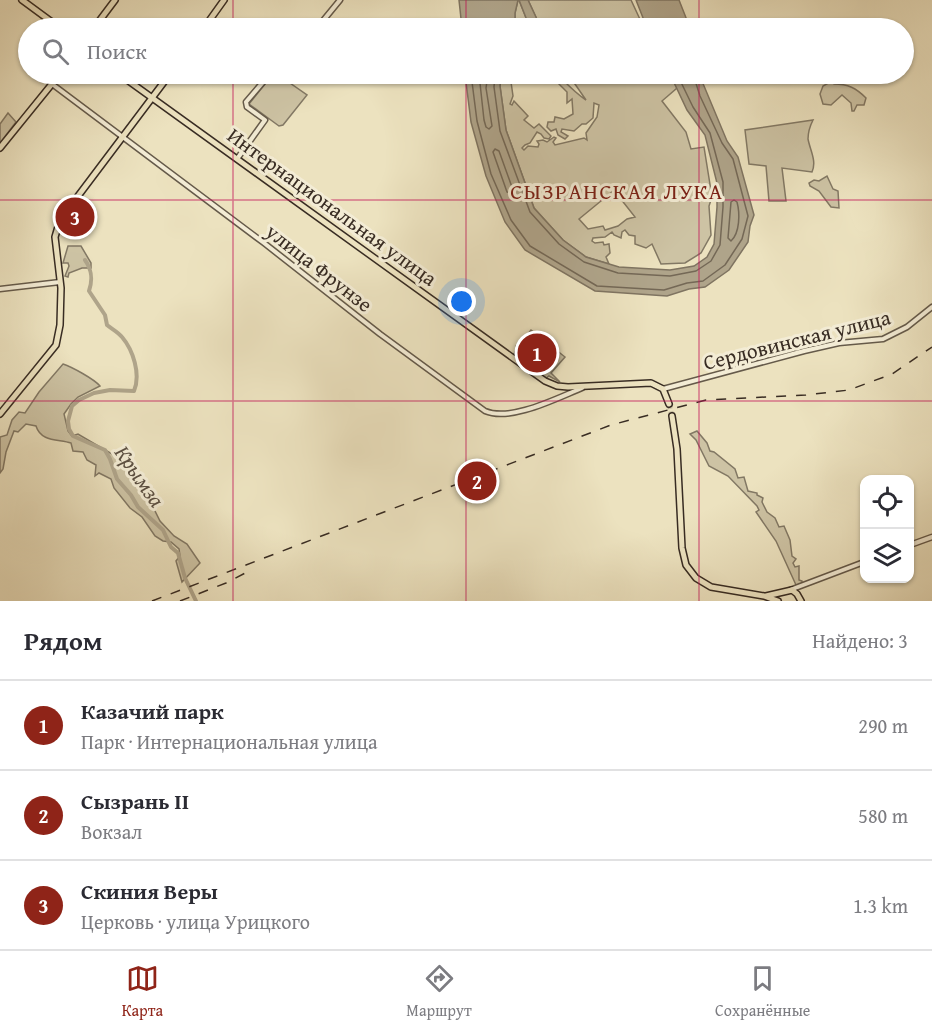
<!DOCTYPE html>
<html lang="ru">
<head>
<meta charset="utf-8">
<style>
	:root { --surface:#fff; --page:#f7f7f7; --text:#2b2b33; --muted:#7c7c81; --line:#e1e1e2; --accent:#8f2418 }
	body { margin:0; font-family:"Gentium Book Plus",serif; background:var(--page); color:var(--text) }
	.controls { position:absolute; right:18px; bottom:18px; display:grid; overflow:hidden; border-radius:12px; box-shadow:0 2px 4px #0004 }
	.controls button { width:54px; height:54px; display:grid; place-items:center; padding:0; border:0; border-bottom:2px solid var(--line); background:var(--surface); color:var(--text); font:30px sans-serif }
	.you { position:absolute; left:462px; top:302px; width:21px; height:21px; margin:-15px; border:4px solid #fff; border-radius:50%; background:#1a73e8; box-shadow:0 0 0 9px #1a73e833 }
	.badge { display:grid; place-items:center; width:39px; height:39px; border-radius:50%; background:var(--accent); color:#fff; font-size:20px; font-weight:700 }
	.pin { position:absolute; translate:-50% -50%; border:3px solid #fff; box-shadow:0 2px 6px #0006 }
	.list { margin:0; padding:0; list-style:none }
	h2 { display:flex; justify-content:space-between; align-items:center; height:78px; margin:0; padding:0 24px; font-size:26px }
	h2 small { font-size:20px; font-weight:400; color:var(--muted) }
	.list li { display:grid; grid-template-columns:39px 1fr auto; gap:18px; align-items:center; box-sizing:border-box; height:90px; padding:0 24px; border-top:2px solid var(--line) }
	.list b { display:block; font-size:22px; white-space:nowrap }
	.list p { margin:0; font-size:20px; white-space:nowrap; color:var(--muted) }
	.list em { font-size:20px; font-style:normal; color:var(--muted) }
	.icon { flex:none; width:33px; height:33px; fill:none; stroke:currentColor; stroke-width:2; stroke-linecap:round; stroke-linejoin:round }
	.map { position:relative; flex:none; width:932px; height:601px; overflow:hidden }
	.search { position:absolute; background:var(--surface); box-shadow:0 2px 4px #0004; left:18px; right:18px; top:18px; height:66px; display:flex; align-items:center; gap:15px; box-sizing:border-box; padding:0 21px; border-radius:33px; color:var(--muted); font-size:22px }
	.sheet { height:348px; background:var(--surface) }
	nav { display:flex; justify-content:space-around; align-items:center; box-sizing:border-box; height:84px; border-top:2px solid var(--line); background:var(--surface); font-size:16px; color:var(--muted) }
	nav a { display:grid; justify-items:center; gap:3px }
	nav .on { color:var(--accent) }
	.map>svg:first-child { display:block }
</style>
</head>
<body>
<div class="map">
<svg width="932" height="601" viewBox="0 0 932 601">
	<rect width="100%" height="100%" fill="#ece2bf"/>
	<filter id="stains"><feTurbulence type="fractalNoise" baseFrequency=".00333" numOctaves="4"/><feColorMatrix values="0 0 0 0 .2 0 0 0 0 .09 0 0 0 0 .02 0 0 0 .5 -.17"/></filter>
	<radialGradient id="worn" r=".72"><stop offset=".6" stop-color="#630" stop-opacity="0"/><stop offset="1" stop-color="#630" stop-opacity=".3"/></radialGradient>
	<g fill="#cdc3a4" stroke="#827864" stroke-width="1.5" fill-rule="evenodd">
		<polygon points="518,0 519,0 530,28 515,28 515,13"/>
		<polygon points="528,0 631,0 644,28 541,28"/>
		<polygon points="273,74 277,74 307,95 283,125 279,126 249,104"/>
		<path d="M501 74H557C566 83 575 93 586 100L568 74H665L670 81 673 80 677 88 662 101 686 132 691 149 704 147 712 197 709 206 711 235 701 253 685 263 661 264 652 244 646 248 635 244V236L629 235 625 230 622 232 621 238 614 235 612 232 605 237 593 238 592 241 595 243 603 242 604 245 609 244 610 253 606 257 609 264 586 257 563 240 534 208 506 130 500 86ZM547 75 556 81 567 92V103L572 99 573 114 564 119 555 117 554 122H548L547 127 551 131 556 129 558 135 565 139 568 136 561 132 562 129 574 131 582 124H586L593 118 594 103 599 105 597 117 586 133 587 140 584 138 555 145 553 142 556 138 554 137 547 142 543 140 537 141 539 144 538 147 528 146 524 150 522 148 525 145 530 143 537 132 541 134 544 138 549 139 551 136 539 124 534 128 524 120 528 116 514 101 512 105 510 104 513 96 511 82C517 83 527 82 532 76L540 80ZM618 187 623 194 620 198 635 217 627 219 618 226 605 230 603 226 588 229 579 219Z"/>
		<path d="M832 81 834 84C848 84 856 88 866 98L864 105H857L854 111H852L851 103 842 95 831 105 823 104 820 94 823 86Z"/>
		<polygon points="8,113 16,122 0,143 0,124"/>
		<path d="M813 120C810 126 808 132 808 139 810 150 817 161 812 172L782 168 786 201H769L766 166 749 164 745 130Z"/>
		<polygon points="827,176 833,189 838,191 839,208 831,207 819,191 810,186 809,183 814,180 819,181"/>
		<polygon points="68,246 81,246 91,263 91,268 82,268 69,273 68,277 65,276 69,266 68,263 63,263"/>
		<polygon points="531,330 565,357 551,373 560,382 549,376 545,379 513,356 517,348 516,346 518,343 520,344"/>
		<path d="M63 364C72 367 94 379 100 386L78 397 71 404 64 414 68 431 72 436 78 434 131 465 137 472 144 498 153 507 160 521 174 536 187 544 200 563 182 582 176 561 180 556 179 549 171 542 163 541 155 536 142 517 130 508 114 488 111 479 99 473 95 476 96 465 87 460 83 452 73 451 71 443C58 439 41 442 36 426L26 424 18 432 14 431 6 452 3 469 0 473V437L7 435 12 420 19 412 25 413 39 392Z"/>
		<polygon points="697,431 707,443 710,451 714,452 735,469 738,478 744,477 748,491 757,493 757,495 763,498 762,502 767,512 775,518 779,527 784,526 790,540 792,556 796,559 793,563 795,567 799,566 799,580 802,581 802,584 796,585 776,541 756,512 759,510 757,506 728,476 709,466 696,440 690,434"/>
	</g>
	<g fill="#afa48a" stroke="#7f7461" stroke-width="1.5">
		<polygon points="459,0 518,0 515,13 515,28 462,28"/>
		<polygon points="519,0 528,0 541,28 530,28"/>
		<polygon points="636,0 679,0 690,28 647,28"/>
		<polygon points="465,74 501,74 500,86 506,130 534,208 563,240 586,257 619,267 670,270 694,266 707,257 714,244 717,207 717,183 705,135 687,110 670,74 699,74 727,141 738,157 754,215 750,226 748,242 729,270 705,287 689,289 667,296 595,291 525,250 505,222 486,176 471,122"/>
	</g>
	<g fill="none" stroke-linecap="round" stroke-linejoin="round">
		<g stroke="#746856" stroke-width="1.5">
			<polyline points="471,74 477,121 491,174 511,220 530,246 597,286 664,290 687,283 703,281 725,265 742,239 748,216 733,159 722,143 700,96 693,74"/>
			<polyline points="479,74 484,120 486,127 489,129 492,126 486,88 488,74"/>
			<polyline points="495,74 494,87 500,131 530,212 559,244 584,262 618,273 670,276 696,271 711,261 720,245 723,207 723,182 710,133 693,107 677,74"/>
			<polygon points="495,149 499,151 513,190 511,193 507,192 493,152"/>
			<path d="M734 200 737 202C740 213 740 233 731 241L728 238 731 202Z"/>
		</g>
		<path stroke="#afa48a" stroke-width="4" d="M85 260C92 270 93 279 89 291L105 315 107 325C112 329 118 332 122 337 133 350 141 374 134 391L110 390 94 393 79 400 72 406 68 421 69 429 73 436 105 450 110 459 117 479 131 495 138 507 163 530 171 547 178 553 185 578 196 601"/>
		<polyline stroke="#c8bea0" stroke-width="5" stroke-dasharray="5 2.5" stroke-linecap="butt" points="669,404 672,416"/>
		<g stroke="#655a4a" stroke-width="7">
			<g id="tertiary">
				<polyline points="317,28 340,0"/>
				<path d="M52 84 264 243 380 334 485 411C511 422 557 398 582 388"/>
				<polyline points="237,159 265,120 247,107 246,102 270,74"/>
				<polyline points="0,289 60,282"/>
				<polyline points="663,389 804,351 839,343 883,339 907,327 932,307"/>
				<polyline points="910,545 932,537"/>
				<polyline points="790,590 864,562"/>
			</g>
		</g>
		<g stroke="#382c23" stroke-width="8">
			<g id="primary">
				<polyline points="22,0 60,28"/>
				<polyline points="94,28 115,0"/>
				<polyline points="204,28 224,0"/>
				<polyline points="119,74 545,381 557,386 568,387 651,383 663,389 669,404"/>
				<polyline points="0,148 60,74"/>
				<polyline points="0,414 56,345 60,325 61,288 55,237 60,220 170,74"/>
				<polyline points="672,416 677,449 682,548 686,565 696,578 711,587 764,596 778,601"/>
				<polyline points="766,596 792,590 797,594 801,601"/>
			</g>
		</g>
		<use href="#tertiary" stroke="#f3ecd5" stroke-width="4"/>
		<use href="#primary" stroke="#ece2bf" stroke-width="5"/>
		<g stroke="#382c23" stroke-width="1.5" stroke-dasharray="10 10" stroke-linecap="butt">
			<polyline points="152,601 611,425 706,400 806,395 849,390 892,374 932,347"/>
			<polyline points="180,601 226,583 251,570"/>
		</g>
	</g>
	<path fill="none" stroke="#c2185b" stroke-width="1.5" stroke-opacity="0.55" d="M233 0V28M466 0V28M699 0V28M233 74V601M466 74V601M699 74V601M0 200H932M0 401H932"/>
	<g text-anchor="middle" stroke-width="6" stroke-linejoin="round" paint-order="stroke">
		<g font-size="21" fill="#382c23" stroke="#f3ecd5">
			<text transform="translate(332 207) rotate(36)" y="7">Интернациональная улица</text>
			<text transform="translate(319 268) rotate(38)" y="7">улица Фрунзе</text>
			<text transform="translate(797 340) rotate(-14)" y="7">Сердовинская улица</text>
		</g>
		<g font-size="22" letter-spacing="1.5" fill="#7a1f14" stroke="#f3ecd5">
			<text x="617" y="199">СЫЗРАНСКАЯ ЛУКА</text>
		</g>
		<g font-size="22" font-style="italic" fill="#5c5042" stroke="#f3ecd5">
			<text transform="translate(140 476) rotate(55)" y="8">Крымза</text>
		</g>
	</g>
	<rect width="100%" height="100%" filter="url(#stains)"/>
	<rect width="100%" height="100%" fill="url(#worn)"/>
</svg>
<div class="controls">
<button><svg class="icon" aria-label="locate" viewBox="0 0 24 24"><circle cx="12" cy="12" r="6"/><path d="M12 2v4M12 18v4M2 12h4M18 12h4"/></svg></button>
<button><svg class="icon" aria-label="layers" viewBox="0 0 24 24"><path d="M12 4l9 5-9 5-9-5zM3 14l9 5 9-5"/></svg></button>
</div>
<div class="you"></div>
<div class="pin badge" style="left:537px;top:353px">1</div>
<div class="pin badge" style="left:477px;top:481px">2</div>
<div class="pin badge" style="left:75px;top:217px">3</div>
<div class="search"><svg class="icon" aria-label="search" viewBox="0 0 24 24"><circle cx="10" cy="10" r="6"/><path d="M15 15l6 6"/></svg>Поиск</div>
</div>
<section class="sheet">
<h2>Рядом<small>Найдено: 3</small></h2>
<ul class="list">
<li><span class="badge">1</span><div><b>Казачий парк</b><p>Парк · Интернациональная улица</p></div><em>290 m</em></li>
<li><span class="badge">2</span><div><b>Сызрань II</b><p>Вокзал</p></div><em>580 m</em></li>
<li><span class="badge">3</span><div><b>Скиния Веры</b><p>Церковь · улица Урицкого</p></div><em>1.3 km</em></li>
</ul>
</section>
<nav>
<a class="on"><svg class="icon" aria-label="map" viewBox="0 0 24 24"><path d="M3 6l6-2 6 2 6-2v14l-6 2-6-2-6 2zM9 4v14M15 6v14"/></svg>Карта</a>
<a><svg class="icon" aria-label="directions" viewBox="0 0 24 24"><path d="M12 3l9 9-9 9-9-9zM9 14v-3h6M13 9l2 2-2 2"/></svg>Маршрут</a>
<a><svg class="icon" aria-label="saved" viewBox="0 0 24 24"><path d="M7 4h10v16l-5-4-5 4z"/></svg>Сохранённые</a>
</nav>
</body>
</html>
